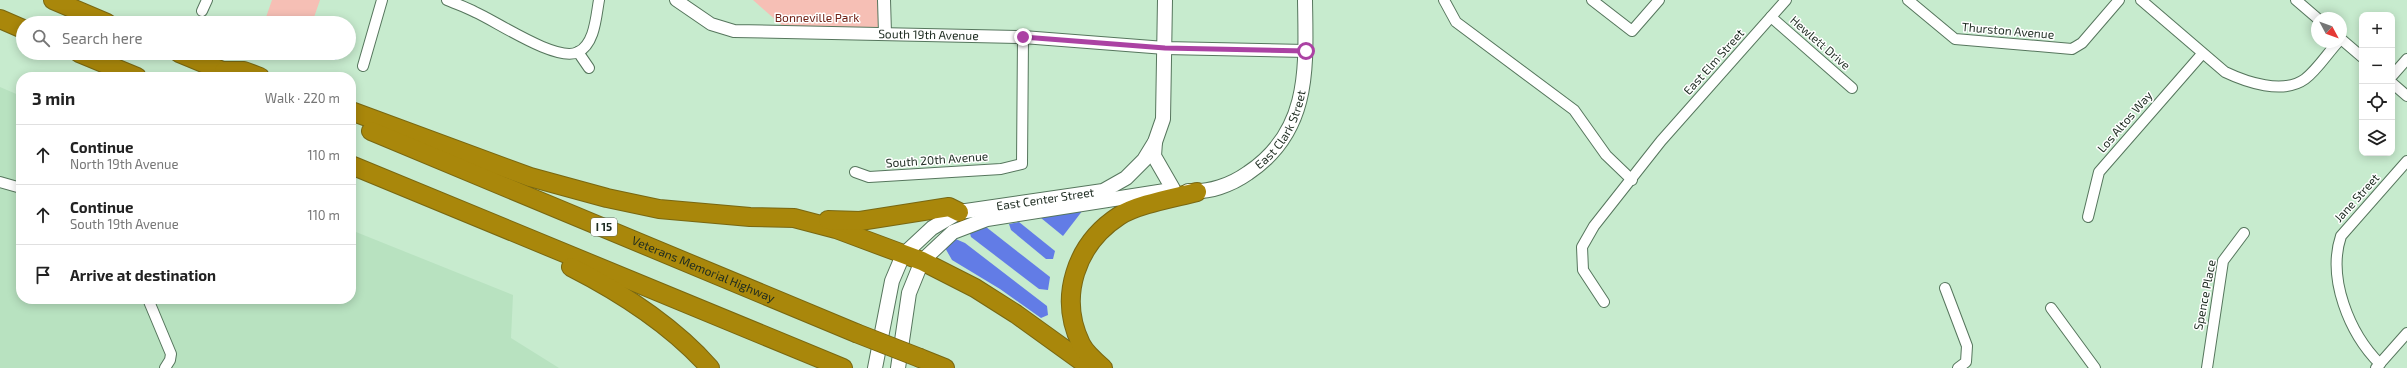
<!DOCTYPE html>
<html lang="en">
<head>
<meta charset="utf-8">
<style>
	:root { --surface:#fff; --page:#f2f2f2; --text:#222; --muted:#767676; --line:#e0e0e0 }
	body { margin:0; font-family:"Exo 2",sans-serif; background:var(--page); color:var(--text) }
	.controls { position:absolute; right:12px; top:12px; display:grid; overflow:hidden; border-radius:8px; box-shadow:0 2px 10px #0003 }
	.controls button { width:36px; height:36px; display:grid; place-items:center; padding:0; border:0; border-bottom:1px solid var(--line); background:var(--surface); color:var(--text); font:20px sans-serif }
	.compass { position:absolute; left:2311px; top:12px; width:36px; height:36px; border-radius:50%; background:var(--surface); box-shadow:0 2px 10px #0003; rotate:131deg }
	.stop { position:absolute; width:12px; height:12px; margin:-9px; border:3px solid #ab42a3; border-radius:50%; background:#fff }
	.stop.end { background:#ab42a3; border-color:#fff; box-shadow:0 1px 4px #0008 }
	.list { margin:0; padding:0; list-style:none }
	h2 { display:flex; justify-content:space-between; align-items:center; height:52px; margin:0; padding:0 16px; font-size:17px }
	h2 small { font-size:13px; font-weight:400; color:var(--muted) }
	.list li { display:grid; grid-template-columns:26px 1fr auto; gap:12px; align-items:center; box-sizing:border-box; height:60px; padding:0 16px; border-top:1px solid var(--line) }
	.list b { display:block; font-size:15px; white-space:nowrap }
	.list p { margin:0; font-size:13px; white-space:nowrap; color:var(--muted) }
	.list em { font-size:13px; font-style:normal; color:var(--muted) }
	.icon { flex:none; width:22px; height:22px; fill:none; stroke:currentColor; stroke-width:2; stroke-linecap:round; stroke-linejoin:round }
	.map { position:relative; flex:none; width:2407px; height:368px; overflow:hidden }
	.search { position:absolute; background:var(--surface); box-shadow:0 2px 10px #0003; left:16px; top:16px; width:340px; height:44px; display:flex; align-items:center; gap:10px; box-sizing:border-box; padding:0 14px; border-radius:22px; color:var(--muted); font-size:15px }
	.panel { position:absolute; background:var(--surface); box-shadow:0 2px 10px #0003; left:16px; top:72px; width:340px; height:232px; border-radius:16px }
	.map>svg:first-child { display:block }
</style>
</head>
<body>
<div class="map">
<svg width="2407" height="368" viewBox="0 0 2407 368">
	<rect width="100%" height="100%" fill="#c7ebce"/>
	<polygon fill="#b8e2c0" points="0,87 21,96 21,299 351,299 351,230 513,295 511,338 559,368 0,368"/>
	<g fill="#f6bfb5">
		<polygon points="272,0 320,0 312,23 264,23"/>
		<polygon points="753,0 880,0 880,33 794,36"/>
		<polygon points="279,53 303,53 301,60"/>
	</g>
	<g fill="#627ce6">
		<polygon points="315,53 333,53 338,56 336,60"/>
		<polygon points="1083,210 1063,236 1041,218"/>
		<polygon points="1019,222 1055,251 1053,259 1046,259 1011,230 1009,224"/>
		<polygon points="981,223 1050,277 1048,290 1039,289 971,237 969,230"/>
		<polygon points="951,237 965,243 1047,306 1048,315 1041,318 1000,289 952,260 944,246"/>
	</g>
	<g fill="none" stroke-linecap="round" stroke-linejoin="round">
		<g stroke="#56765d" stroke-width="12">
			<g id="minor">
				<path d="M447 0C456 4 466 7 475 12 496 21 557 63 578 52 595 44 596 16 599 0"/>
				<polyline points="1444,0 1456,22 1574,110 1606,155 1632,180"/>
				<polyline points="1592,0 1632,31 1659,0"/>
				<polyline points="1908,0 1955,39 2072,49 2082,43 2119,0"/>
				<path d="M2141 0 2225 72C2246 82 2283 95 2305 79 2317 70 2327 54 2338 42"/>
				<polyline points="2296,0 2317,18"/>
				<polyline points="202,11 207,0"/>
				<polyline points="1771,17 1852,88"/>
				<polyline points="2341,39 2362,57"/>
				<polyline points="578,52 589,68"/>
				<polyline points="363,66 382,0"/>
				<polyline points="2392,76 2407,59"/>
				<polyline points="2392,83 2407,96"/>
				<polyline points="855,172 869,177 1001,169 1022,164 1023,37"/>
				<polyline points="0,182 21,188"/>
				<polyline points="2088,217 2099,172 2202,54"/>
				<polyline points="1945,288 1967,346 1966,362 1958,368"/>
				<polyline points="148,299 171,354 170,360 165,368"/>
				<polyline points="1604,302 1583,270 1582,247 1594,226 1661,141 1786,0"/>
				<polyline points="2051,308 2095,368"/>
				<path d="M2380 364C2349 333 2327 278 2341 236L2407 161"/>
				<polyline points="2207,368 2223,261 2244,233"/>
				<polyline points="2376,368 2407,333"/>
			</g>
		</g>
		<g stroke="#56765d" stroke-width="14">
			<g id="tertiary">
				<path id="s1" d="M676 0 711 24 734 31 1023 37 1165 48 1306 51"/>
				<polyline points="884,0 885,33"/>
			</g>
		</g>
		<g stroke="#56765d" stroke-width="16">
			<g id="secondary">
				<polyline points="1155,142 1154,156 1173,189"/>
				<path id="s2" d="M1188 191C1209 193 1231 185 1248 173 1311 131 1306 67 1305 0"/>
				<path id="s3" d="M875 368 892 281 903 255 932 228 959 212 1103 191 1126 178 1144 160 1155 142 1163 119 1165 0"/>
				<polyline points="898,368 909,293 922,261 953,232 987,219 1165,191"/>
			</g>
		</g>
		<g stroke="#786712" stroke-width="20">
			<g id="motorway">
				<polyline points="53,0 107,23"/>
				<polyline points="0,19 23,29"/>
				<polyline points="79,53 137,77"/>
				<polyline points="179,53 237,77"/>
				<polyline points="224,71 244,71 260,77"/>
				<polyline points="351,111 530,177 607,198 659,209 750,217 794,218 836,229 922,261 975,288 1016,314 1091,368"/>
				<path id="s4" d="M371 131 856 333"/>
				<polyline points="351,165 843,368"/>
				<polyline points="828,220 860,221 949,207 959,212"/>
				<path d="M571 267C622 293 672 325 710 368"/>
				<polyline points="920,358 945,368"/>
				<path d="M1103 368C1096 362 1085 352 1081 344 1058 297 1076 244 1119 216 1138 204 1174 198 1197 192"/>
			</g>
		</g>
		<use href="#minor" stroke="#fff" stroke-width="10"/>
		<use href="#tertiary" stroke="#fff" stroke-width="12"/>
		<use href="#secondary" stroke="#fff" stroke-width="14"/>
		<use href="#motorway" stroke="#a9870b" stroke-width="18"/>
		<g stroke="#786712" stroke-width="20" stroke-linecap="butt">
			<polyline id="motorway-bridge" points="856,333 920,358"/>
		</g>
		<use href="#motorway-bridge" stroke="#a9870b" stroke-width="18"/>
	</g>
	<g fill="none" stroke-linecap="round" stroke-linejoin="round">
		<polyline stroke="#ab42a3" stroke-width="5" points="1023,37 1165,48 1306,51"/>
	</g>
	<g text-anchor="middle" stroke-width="3" stroke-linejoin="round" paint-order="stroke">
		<rect fill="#fff" stroke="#616b63" stroke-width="1" x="591" y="218" width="26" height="18" rx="3"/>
		<g font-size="11" font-weight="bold" fill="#1d2b20">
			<text x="604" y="231">I 15</text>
		</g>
		<g font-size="12" fill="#712116" stroke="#fff">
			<text x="817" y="22">Bonneville Park</text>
		</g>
		<g font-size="12" fill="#1d2b20" stroke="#fff">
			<text transform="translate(2008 31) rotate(5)" y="4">Thurston Avenue</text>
			<text dy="4" stroke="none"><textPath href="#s1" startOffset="261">South 19th Avenue</textPath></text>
			<text transform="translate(1820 43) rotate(41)" y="4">Hewlett Drive</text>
			<text transform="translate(1714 62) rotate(-48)" y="4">East Elm Street</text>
			<text transform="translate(2125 122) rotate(-49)" y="4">Los Altos Way</text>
			<text dy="4" stroke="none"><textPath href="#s2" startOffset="120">East Clark Street</textPath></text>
			<text transform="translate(937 160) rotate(-4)" y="4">South 20th Avenue</text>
			<text transform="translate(2357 198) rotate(-48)" y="4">Jane Street</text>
			<text dy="4" stroke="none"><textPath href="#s3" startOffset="275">East Center Street</textPath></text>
			<text dy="4" stroke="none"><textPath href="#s4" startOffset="360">Veterans Memorial Highway</textPath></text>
			<text transform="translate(2205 295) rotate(-79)" y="4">Spence Place</text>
		</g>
	</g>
</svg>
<div class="controls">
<button>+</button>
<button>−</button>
<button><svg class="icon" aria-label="locate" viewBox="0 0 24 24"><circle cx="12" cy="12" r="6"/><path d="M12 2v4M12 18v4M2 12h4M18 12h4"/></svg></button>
<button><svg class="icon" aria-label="layers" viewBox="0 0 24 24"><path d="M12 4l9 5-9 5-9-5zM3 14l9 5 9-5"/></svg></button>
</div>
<svg class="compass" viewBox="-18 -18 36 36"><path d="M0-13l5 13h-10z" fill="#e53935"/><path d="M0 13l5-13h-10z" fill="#767676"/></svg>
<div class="stop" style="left:1306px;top:51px"></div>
<div class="stop end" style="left:1023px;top:37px"></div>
<div class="search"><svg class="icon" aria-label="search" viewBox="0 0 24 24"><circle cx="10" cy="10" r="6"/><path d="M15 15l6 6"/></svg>Search here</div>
<section class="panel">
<h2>3 min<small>Walk · 220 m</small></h2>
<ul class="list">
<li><svg class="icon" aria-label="ahead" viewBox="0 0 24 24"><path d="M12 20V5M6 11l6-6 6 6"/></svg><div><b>Continue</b><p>North 19th Avenue</p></div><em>110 m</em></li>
<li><svg class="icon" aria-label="ahead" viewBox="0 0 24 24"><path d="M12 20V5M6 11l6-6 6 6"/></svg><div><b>Continue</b><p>South 19th Avenue</p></div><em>110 m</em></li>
<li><svg class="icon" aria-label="arrive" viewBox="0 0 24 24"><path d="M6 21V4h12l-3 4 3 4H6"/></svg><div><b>Arrive at destination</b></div></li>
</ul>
</section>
</div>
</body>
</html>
